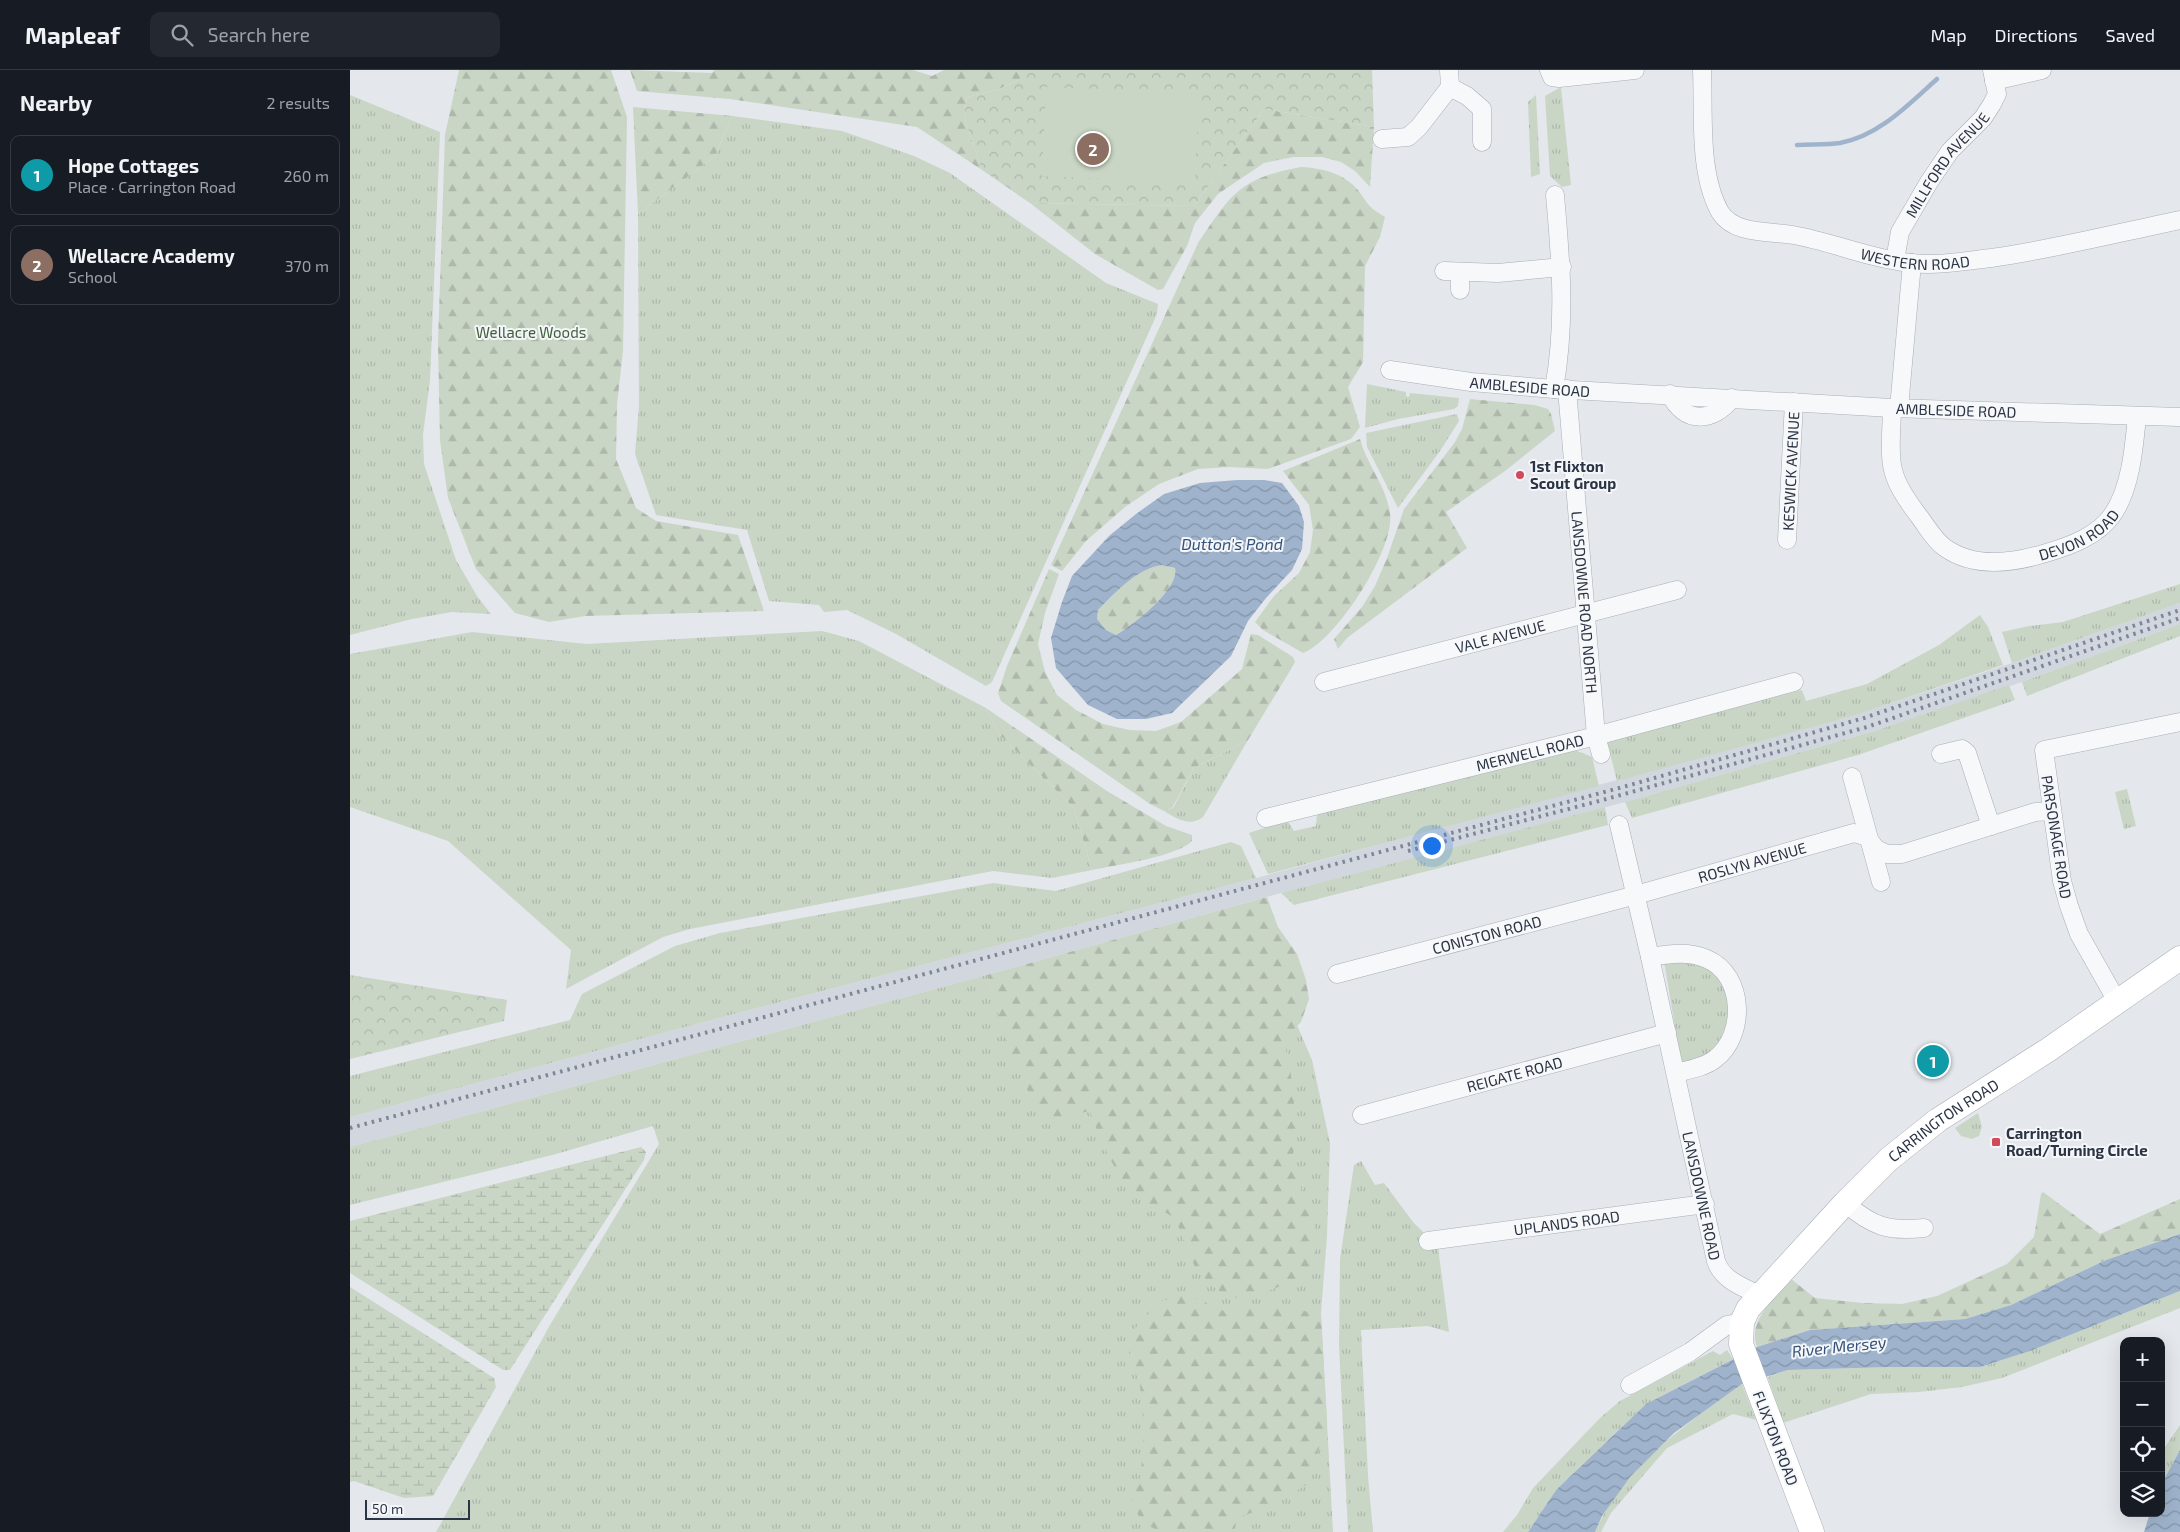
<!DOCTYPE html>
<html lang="en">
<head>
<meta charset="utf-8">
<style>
  :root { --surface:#171b24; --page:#242831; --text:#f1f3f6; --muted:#9ea1a6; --line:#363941; --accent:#d1495b }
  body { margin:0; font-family:"Exo 2",sans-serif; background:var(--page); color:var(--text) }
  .controls { position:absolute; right:15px; bottom:15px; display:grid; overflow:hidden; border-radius:10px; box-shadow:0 5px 20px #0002 }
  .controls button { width:45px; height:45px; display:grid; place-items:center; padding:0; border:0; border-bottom:1px solid var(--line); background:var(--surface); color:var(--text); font:25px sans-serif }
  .scale { position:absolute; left:15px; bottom:12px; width:105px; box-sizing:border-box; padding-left:5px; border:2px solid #2b3445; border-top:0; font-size:14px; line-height:18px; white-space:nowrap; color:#2b3445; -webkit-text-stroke:4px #f4f6f9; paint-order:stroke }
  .you { position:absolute; left:1081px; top:775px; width:18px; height:18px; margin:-12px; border:4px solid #fff; border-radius:50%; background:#1a73e8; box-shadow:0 0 0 8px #1a73e833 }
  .badge { display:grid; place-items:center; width:32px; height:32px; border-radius:50%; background:var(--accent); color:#fff; font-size:16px; font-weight:700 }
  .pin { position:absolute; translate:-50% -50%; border:2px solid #fff; box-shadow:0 1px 5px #0006 }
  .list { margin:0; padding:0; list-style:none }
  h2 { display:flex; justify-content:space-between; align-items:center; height:65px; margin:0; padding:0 20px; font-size:21px }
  h2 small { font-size:16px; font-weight:400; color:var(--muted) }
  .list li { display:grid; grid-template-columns:32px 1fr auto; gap:15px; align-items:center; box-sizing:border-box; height:80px; margin:0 10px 10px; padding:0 10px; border:1px solid var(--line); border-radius:10px }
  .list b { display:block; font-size:19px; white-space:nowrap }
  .list p { margin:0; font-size:16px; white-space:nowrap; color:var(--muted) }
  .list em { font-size:16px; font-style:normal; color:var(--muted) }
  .icon { flex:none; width:28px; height:28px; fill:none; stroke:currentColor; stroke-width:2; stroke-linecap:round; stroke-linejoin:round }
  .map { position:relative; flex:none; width:1830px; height:1462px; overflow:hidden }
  header { display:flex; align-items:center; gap:30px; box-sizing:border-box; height:70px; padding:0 25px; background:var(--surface); border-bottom:1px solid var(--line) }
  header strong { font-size:24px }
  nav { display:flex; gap:28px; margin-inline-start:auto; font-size:18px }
  .search { width:350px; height:45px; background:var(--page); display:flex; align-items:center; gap:12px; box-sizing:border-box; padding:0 18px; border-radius:10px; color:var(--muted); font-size:19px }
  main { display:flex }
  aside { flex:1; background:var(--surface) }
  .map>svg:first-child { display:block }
</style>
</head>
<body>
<header>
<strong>Mapleaf</strong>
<div class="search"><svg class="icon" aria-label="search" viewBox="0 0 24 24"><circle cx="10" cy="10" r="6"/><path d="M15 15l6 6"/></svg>Search here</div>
<nav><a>Map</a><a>Directions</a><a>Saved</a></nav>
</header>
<main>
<aside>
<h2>Nearby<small>2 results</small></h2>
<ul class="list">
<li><span class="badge" style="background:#0f9aa8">1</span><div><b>Hope Cottages</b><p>Place · Carrington Road</p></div><em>260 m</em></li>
<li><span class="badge" style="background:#8d6e63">2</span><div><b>Wellacre Academy</b><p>School</p></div><em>370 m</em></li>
</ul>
</aside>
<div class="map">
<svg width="1830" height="1462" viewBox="0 0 1830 1462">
  <defs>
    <pattern id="grass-tufts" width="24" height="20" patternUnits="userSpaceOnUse" patternTransform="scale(1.25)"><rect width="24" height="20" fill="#c9d6c5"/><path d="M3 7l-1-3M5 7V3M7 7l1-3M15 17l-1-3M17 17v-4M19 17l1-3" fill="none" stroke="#adb8ab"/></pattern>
    <pattern id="forest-firs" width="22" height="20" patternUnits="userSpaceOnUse" patternTransform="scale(1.25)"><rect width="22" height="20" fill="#c9d6c5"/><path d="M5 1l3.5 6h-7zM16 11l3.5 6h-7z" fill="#adb8ab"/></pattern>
    <pattern id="wetland-marsh" width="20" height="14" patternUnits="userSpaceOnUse" patternTransform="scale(1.25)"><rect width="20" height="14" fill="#c9d6c5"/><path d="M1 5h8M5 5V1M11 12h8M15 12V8" fill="none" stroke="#adb8ab"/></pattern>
    <pattern id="park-crowns" width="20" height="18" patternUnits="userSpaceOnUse" patternTransform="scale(1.25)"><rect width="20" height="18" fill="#c9d6c5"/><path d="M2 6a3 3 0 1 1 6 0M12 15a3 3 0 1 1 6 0" fill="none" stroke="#adb8ab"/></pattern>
    <pattern id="water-waves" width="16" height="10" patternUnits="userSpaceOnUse" patternTransform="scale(1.25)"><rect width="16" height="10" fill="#9fb4cc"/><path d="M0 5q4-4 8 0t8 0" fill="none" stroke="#8293a7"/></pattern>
  </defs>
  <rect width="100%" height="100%" fill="#e4e7ec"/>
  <path fill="#d2d6de" d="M 1830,533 L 1830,554 L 1672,612 L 1525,661 L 1275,732 L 931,823 L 637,905 L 0,1077 L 0,1047 L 380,945 L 906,808 L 1506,645 L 1662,593 Z"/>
  <g fill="url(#grass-tufts)">
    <path d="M 1211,17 L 1221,115 L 1212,117 L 1200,106 L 1195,26 Z"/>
    <path d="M 0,25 L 90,62 L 80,310 L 73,365 L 74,394 L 106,490 L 127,526 L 141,544 L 102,542 L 62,549 L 0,565 Z"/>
    <path d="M 1186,25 L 1190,104 L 1181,107 L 1178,32 Z"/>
    <path d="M 382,46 L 492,61 L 564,86 L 600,103 L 756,213 L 808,234 L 807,244 L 642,612 L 636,616 L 546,564 L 497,540 L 474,542 L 469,535 L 419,531 L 397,460 L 306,445 L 285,384 L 289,336 L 288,144 L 365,86 Z"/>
    <path d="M 1017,314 L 1056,322 L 1056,326 L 1059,327 L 1060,323 L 1109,328 L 1108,336 L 1104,339 L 1048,349 L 1015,358 Z"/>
    <path d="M 1107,344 L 1109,351 L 1090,381 L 1048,438 L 1017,377 L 1016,363 Z"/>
    <path d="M 1830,514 L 1830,533 L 1662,593 L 1652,562 L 1679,556 L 1713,552 Z"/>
    <path d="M 1630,545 L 1638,557 L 1653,595 L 1506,645 L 1267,711 L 1260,683 L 1257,684 L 1256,673 L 1260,668 L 1452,620 L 1456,631 L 1517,614 L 1589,575 Z"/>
    <path d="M 1830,554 L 1830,566 L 1677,626 L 1672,612 Z"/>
    <path d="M 472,561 L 509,571 L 636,638 L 649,664 L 724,738 L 742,800 L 702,808 L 643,801 L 340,859 L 313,867 L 216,919 L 221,880 L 98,771 L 0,737 L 0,584 L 122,562 L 237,574 Z"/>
    <path d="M 1659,615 L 1665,630 L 1508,685 L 1282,748 L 1275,732 L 1525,661 Z"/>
    <path d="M 898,670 L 853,747 C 840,757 827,749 814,741 L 823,738 L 844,698 Z"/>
    <path d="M 1225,680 L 1242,687 L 1249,716 L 918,804 L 899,763 L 937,750 L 944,761 L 966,756 L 967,745 L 972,742 Z"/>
    <path d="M 1777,719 L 1786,756 L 1774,759 L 1765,722 Z"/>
    <path d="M 1255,737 L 1258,755 L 944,835 L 931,823 Z"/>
    <path d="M 881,772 L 891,776 L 906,808 L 380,945 L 0,1047 L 0,1006 L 220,950 L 232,924 L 325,876 L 370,863 L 643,813 L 706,821 Z"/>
    <path d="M 1314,891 C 1323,891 1336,889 1345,892 C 1375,900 1390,947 1371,971 C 1361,984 1346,989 1331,993 Z"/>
    <path d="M 637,905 L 642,922 L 941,941 L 962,990 L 980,1073 L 977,1166 L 971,1243 L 983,1462 L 86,1462 L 200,1255 L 309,1074 L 303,1056 L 206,1084 L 0,1135 L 0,1077 Z"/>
    <path d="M 1628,1043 L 1632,1057 L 1629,1066 L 1622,1069 L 1611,1066 L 1605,1058 Z"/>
    <path d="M 1011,1091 L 1025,1115 L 1034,1113 L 1063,1152 L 1088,1177 L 1099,1262 L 1078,1256 L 1011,1260 L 1018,1406 L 1023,1462 L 998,1462 L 989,1275 L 990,1189 L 1004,1095 Z"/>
    <path d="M 1830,1221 L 1830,1238 L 1652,1308 L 1612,1317 L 1569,1322 L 1521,1324 L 1433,1353 L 1418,1308 L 1420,1306 L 1438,1300 L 1541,1297 L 1630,1297 L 1680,1281 Z"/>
    <path d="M 1377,1280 L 1383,1289 L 1296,1334 L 1206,1420 L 1178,1462 L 1153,1462 L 1167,1445 L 1183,1418 L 1250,1348 L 1270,1331 L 1363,1281 L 1370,1285 Z"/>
    <path d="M 1392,1314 L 1406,1350 L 1383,1344 L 1317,1378 L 1261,1443 L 1251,1462 L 1245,1462 C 1274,1396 1335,1355 1392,1314 Z"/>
    <path d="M 1830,1355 L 1830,1380 L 1811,1415 L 1811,1383 Z"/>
  </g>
  <g fill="url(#forest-firs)">
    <path d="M 109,0 L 261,0 L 277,47 L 273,281 L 267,334 L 266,389 L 286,438 L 306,451 L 388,465 L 414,541 L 235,546 L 199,552 L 165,543 L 126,499 L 98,428 L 90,370 L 88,273 L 95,65 Z"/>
    <path d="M 280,0 L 362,3 L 365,0 L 563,0 L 582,6 L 594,0 L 666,0 L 672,8 L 647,20 L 617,27 L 614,47 L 632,100 L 567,57 L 380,29 L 287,21 Z"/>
    <path d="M 283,37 L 382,46 L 365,86 L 288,144 Z"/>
    <path d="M 914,39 L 1024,57 L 1020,117 L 1005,101 L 991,92 L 972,87 L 943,87 L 914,93 L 868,124 L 845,153 L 837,176 L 813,219 L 808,220 L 745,184 L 680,133 L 844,136 Z"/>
    <path d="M 951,97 C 971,98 994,103 1008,120 C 1019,135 1017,136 1035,147 L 1030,167 L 1015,196 L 1013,292 L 998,317 L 1010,357 L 1001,369 L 918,399 L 879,397 L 848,399 L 809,414 L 775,437 L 736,471 L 712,501 L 701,495 L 848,173 C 881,124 890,108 951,97 Z"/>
    <path d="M 1120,329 L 1184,335 L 1198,339 L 1201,344 L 1205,361 L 1155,401 L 1096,442 L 1117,478 L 997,568 L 988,579 L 984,569 L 1012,537 L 1025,516 L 1037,488 L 1054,439 L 1105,372 L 1112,359 Z"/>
    <path d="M 1010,369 C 1017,395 1037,417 1040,444 C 1045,479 986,571 953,583 L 913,560 L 905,552 L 924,526 L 949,503 L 960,482 L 963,460 L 959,435 L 933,401 Z"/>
    <path d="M 813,495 L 825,498 C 829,520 783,555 766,565 L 756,560 L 747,549 L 748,540 C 766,522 787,498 813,495 Z"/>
    <path d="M 699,499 L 709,504 L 695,543 L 688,574 L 695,602 L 707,625 L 726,640 L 753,654 L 779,660 L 806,661 L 831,652 L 892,599 L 901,564 L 908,565 L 943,587 L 945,592 L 941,599 L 898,670 L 844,698 L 822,738 L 814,741 L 800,734 L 651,631 L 648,623 L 657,596 Z"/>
    <path d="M 636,638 L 757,721 L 816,756 L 842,765 L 842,771 C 826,787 766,795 742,800 L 724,738 L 649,664 Z"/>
    <path d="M 917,827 L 928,857 L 947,884 L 956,910 L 959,929 L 951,952 L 934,969 L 941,1005 L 947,1062 L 942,1090 L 966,1163 L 967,1200 L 914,1223 L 879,1229 L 847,1202 L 825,1148 L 777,1121 L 750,1069 L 740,1041 L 703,1049 L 685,1037 L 655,969 L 637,905 Z"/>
    <path d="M 1693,1122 L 1750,1164 L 1830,1129 L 1830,1164 L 1756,1190 L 1661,1235 L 1615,1249 L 1460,1260 L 1407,1277 C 1397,1251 1425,1228 1441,1209 L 1465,1228 L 1512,1233 L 1552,1234 L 1587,1226 L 1657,1194 L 1684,1167 L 1691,1124 Z"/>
    <path d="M 832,1226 L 854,1231 L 865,1240 L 881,1241 L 916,1236 L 944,1237 L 971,1247 L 977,1351 L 959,1413 C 935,1428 913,1440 886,1448 L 885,1462 L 810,1462 L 791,1451 L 782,1432 L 791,1404 L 794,1360 L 790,1315 L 779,1285 L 779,1265 L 811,1231 Z"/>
  </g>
  <g fill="url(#wetland-marsh)">
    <path d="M 291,1077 L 296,1082 L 294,1090 L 160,1300 L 153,1300 L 0,1203 L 0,1151 Z"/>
    <path d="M 0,1217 L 144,1308 L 146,1317 L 83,1426 L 54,1428 L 4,1411 L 0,1412 Z"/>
  </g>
  <g fill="url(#park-crowns)">
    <path d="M 666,0 L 1022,0 L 1024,57 L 914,39 L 844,136 L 680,133 L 632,100 L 614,47 L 617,27 L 647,20 L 672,8 Z"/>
    <path d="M 0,905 L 157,930 L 154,951 L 0,989 Z"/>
  </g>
  <path fill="#c9d6c5" d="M 696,17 L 849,23 L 845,113 L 692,106 Z"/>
  <g fill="url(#water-waves)" fill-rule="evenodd">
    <path d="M 887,410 L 914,410 L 932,413 L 949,436 L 954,452 L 952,479 L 942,500 L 916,528 L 898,551 L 881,586 L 822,643 L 796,649 L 767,649 L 738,635 L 706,598 L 701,568 L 712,532 L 722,506 L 759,466 L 786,444 L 814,424 L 850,413 ZM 813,495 L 825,498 C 830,519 783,555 766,565 L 756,560 L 747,549 L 748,540 C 766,522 787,498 813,495 Z"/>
    <path d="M 1830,1164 L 1830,1221 L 1680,1281 L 1630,1297 L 1541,1297 L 1438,1300 L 1392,1314 L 1324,1363 L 1280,1407 L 1252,1446 L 1245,1462 L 1178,1462 L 1206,1420 L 1296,1334 L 1407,1277 L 1460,1260 L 1615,1249 L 1661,1235 L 1756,1190 Z"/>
    <path d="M 1830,1380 L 1830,1462 L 1794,1462 L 1800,1443 L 1811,1443 L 1811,1415 Z"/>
  </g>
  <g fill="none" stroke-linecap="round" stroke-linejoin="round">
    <path stroke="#9fb4cc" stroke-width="4.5" d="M 1447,75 C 1461,74 1476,75 1490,73 C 1529,66 1559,34 1587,9"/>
    <defs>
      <g id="minor">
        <path d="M 1199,0 L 1202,7 L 1209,8 L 1285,0"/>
        <path id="s1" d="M 1352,0 C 1354,43 1348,103 1370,142 C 1384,165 1420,161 1443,165 C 1483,172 1521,189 1561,193 C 1588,196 1615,191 1641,188 C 1705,179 1767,163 1830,150"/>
        <path d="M 1644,11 L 1692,0"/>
        <path d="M 1100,17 L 1117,26 L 1132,39 L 1132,72"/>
        <path d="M 1032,69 L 1058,67 L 1069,57 L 1100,17 L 1099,0"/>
        <path id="s2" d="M 1545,190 L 1550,162 L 1579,112 L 1600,81 L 1633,48 L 1642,34 L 1647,24 L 1642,0"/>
        <path d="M 1094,201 L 1148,203 L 1212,197"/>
        <path d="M 1110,220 L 1110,202"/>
        <path id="s3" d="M 1040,300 L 1121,312 L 1204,319 L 1542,338 L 1830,347"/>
        <path d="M 1204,319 C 1216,252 1211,192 1205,125"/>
        <path id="s4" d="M 1217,319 L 1246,666 L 1251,684"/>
        <path d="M 1320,324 C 1334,354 1363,353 1382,328"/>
        <path id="s5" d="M 1542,338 C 1542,356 1539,377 1542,395 C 1545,414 1557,430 1568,445 C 1576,455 1584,470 1594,477 C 1624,499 1663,493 1696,483 C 1720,476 1748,466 1763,444 C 1781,417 1784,377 1787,346"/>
        <path d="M 1549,338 L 1562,193"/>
        <path id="s6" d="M 1437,470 L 1444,332"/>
        <path id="s7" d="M 974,612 L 1327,520"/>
        <path d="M 1591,684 L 1612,679 L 1617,683 L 1641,756"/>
        <path d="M 1502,707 L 1531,812"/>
        <path id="s8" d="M 916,748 L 1246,666 L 1444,612"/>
        <path id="s9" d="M 1269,755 L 1300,887 L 1366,1191 C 1372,1210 1393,1217 1409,1225"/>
        <path d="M 1300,887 C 1320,884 1338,881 1357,889 C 1395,905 1396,966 1365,989 C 1355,997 1338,1000 1326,1003"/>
        <path id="s10" d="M 987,904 L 1286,825 L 1504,763 L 1517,767 L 1526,779 L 1537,784 L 1552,784 L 1685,742 L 1702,741"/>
        <path d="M 1768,933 L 1729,864 L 1719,836 L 1712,811 L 1694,680 L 1830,652"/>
        <path id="s11" d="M 1012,1045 L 1317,963"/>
        <path d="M 1495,1133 C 1522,1156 1538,1162 1574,1158"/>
        <path id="s12" d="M 1078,1171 L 1355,1134"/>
        <path d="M 1280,1315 L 1340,1282 L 1377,1255 L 1392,1252"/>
      </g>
      <g id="secondary">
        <path id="s13" d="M 1462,1462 L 1391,1274 L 1392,1252 L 1398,1239 L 1495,1133 L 1539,1089 L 1588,1050 L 1698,980 L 1830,888"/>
      </g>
    </defs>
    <use href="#minor" stroke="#a9aeb7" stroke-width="19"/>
    <use href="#secondary" stroke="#a9aeb7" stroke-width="25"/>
    <use href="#minor" stroke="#f7f8fa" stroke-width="18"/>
    <use href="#secondary" stroke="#fff" stroke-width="24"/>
    <g stroke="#7d8696" stroke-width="4" stroke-dasharray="2.5 5" stroke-linecap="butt">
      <path d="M 1058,781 L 1249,731 L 1517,657 L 1830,548"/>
      <path d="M 0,1058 L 1273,717 L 1514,648 L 1830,540"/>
    </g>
  </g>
  <g fill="#d1495b" stroke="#f4f6f9" stroke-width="2">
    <circle cx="1170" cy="405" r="5"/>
    <rect x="1641" y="1067" width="10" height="10" rx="2.5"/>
  </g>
  <g text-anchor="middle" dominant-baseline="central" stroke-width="4" stroke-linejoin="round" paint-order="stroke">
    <g font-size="15" fill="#2b3445" stroke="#f4f6f9">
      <text stroke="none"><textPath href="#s2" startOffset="111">MILLFORD AVENUE</textPath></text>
      <text stroke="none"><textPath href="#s1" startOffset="349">WESTERN ROAD</textPath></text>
      <text stroke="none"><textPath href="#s3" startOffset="141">AMBLESIDE ROAD</textPath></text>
      <text stroke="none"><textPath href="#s3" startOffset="568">AMBLESIDE ROAD</textPath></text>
      <text stroke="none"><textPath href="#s6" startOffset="69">KESWICK AVENUE</textPath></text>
      <text stroke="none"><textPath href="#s5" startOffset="299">DEVON ROAD</textPath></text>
      <text stroke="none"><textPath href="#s4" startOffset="214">LANSDOWNE ROAD NORTH</textPath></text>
      <text stroke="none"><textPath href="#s7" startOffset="182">VALE AVENUE</textPath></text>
      <text stroke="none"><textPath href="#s8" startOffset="272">MERWELL ROAD</textPath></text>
      <text transform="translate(1707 767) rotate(81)">PARSONAGE ROAD</text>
      <text stroke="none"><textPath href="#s10" startOffset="430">ROSLYN AVENUE</textPath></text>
      <text stroke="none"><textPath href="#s10" startOffset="155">CONISTON ROAD</textPath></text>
      <text stroke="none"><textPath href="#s11" startOffset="158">REIGATE ROAD</textPath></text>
      <text stroke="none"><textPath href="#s13" startOffset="510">CARRINGTON ROAD</textPath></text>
      <text stroke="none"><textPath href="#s9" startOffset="380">LANSDOWNE ROAD</textPath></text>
      <text stroke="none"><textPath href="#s12" startOffset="140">UPLANDS ROAD</textPath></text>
      <text transform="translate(1426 1368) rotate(69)">FLIXTON ROAD</text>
    </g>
    <g font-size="15" fill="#3f6138" stroke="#f4f6f9">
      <text x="181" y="262">Wellacre Woods</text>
    </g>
    <g font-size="15" font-weight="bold" fill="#2b3445" stroke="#f4f6f9" text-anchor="start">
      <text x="1180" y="396">1st Flixton<tspan x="1180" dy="17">Scout Group</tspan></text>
      <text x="1656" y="1063">Carrington<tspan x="1656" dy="17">Road/Turning Circle</tspan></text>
    </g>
    <g font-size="16" font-style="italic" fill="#34527a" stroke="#f4f6f9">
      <text x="882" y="473">Dutton's Pond</text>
      <text transform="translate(1489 1276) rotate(-6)">River Mersey</text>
    </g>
  </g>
</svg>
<div class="controls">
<button>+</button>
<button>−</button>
<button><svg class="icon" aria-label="locate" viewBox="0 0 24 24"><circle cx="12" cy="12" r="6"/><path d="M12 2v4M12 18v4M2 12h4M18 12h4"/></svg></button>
<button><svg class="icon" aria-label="layers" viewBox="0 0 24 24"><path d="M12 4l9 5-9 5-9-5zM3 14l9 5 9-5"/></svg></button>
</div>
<div class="scale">50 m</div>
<div class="you"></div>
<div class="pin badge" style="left:1583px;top:991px;background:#0f9aa8">1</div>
<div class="pin badge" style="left:743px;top:79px;background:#8d6e63">2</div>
</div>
</main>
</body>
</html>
